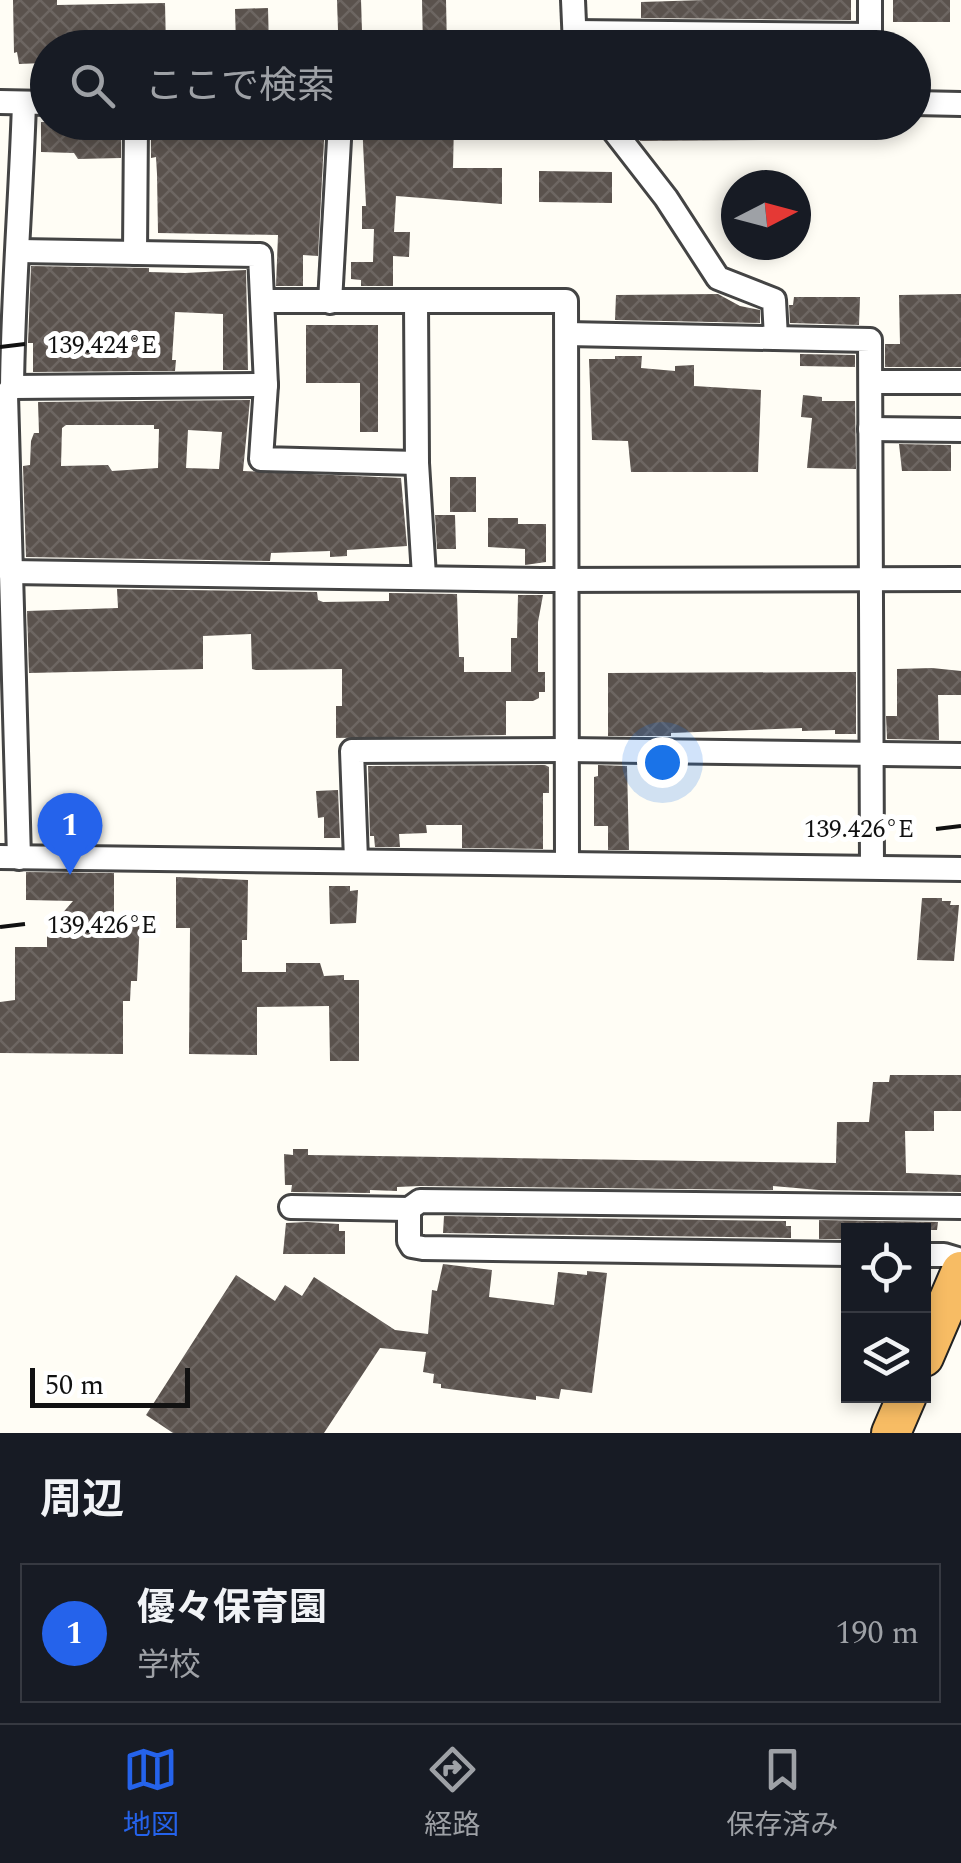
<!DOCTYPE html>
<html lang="ja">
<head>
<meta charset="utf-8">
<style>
  :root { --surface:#171b24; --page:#20242c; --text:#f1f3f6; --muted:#9ea1a6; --line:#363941; --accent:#2563eb }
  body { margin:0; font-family:Spectral,"Noto Sans JP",serif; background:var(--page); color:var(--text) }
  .controls { position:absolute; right:30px; bottom:30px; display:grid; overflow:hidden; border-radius:0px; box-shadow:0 5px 15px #0003 }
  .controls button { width:90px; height:90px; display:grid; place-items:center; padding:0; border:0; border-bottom:2px solid var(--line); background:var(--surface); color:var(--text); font:50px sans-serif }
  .compass { position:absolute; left:721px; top:170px; width:90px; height:90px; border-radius:50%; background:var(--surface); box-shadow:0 5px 15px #0003; rotate:84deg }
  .scale { position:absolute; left:30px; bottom:25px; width:160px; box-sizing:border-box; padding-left:10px; border:5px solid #111; border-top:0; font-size:28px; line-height:35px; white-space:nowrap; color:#111; -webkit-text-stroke:8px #fff; paint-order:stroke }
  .you { position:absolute; left:662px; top:762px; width:35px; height:35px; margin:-25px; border:8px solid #fff; border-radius:50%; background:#1a73e8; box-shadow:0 0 0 15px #1a73e833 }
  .badge { display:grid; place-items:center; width:65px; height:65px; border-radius:50%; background:var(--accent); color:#fff; font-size:32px; font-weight:700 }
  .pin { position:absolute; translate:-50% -82px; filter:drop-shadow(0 2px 5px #0008) }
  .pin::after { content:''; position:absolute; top:52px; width:35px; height:30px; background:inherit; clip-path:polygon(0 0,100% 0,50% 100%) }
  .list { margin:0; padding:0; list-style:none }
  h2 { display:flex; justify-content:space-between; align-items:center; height:130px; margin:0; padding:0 40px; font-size:42px }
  h2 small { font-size:32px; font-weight:400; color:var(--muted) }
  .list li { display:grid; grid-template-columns:65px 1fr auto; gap:30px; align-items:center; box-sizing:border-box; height:140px; margin:0 20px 20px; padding:0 20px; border:2px solid var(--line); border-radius:0px }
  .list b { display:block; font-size:38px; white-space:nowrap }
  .list p { margin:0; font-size:32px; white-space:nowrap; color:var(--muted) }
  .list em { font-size:32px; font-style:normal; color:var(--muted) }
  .icon { flex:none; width:55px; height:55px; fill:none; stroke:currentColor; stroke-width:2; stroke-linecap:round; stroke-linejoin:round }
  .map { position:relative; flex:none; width:961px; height:1433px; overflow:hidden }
  .search { position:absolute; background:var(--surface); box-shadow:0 5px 15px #0003; left:30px; right:30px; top:30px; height:110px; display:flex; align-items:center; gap:25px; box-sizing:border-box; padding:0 35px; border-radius:55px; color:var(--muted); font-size:38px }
  .sheet { height:290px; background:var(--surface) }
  nav { display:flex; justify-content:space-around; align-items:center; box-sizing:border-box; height:140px; border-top:2px solid var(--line); background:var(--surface); font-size:28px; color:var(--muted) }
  nav a { display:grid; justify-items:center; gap:5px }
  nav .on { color:var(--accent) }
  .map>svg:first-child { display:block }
</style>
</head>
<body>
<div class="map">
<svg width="961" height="1433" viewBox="0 0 961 1433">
  <defs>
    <pattern id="building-cross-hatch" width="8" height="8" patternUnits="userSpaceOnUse" patternTransform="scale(2.5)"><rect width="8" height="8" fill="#5a524d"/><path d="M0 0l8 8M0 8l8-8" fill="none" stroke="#6d6662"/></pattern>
  </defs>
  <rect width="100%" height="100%" fill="#fffdf5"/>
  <g fill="url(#building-cross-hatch)" fill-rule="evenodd">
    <path d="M 13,0 L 57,0 L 57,5 L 165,3 L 166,48 L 48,48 L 48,60 L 43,63 L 19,64 L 17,52 L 14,53 Z"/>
    <path d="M 337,0 L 361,0 L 362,31 L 338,30 Z"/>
    <path d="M 422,0 L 446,0 L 447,48 L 423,48 Z"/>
    <path d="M 705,0 L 851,0 L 851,20 L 641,18 L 641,2 Z"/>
    <rect x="893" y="0" width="57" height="22"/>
    <path d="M 268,8 L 269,48 L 244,48 L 244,44 L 236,44 L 235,9 Z"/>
    <path d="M 41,122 L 121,122 L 121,158 L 78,159 L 74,153 L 41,152 Z"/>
    <path d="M 151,122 L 176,122 L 181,135 L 209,135 L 208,140 L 245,140 L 245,122 L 325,122 L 318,256 L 303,255 L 303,286 L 276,286 L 278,235 L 158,233 L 157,174 L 156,157 L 151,158 Z"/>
    <path d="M 362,122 L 454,122 L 453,168 L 502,168 L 502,204 L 396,196 L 394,232 L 410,232 L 409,257 L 393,256 L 393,286 L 361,286 L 361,280 L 351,279 L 351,262 L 373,262 L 374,229 L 362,229 L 362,206 L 366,206 Z"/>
    <path d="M 633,122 L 764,122 L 764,140 L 640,141 L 633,131 Z"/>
    <path d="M 539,171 L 612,172 L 612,203 L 539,202 Z"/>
    <path d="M 31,266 L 149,268 L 149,272 L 185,273 L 246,270 L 248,370 L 223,370 L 223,314 L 175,312 L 172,360 L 176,360 L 175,371 L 33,372 L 33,343 L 28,343 Z"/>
    <path d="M 718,294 L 740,306 L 760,310 L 760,323 L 615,320 L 616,295 Z"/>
    <path d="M 961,294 L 961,367 L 885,367 L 885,344 L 900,344 L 899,295 Z"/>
    <path d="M 794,297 L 860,297 L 859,325 L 790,323 L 789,305 L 793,305 Z"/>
    <path d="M 306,325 L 378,325 L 378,432 L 360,432 L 360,383 L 306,383 Z"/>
    <path d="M 800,354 L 855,355 L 855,367 L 800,366 Z"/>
    <path d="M 615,356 L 642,356 L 641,368 L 675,371 L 675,366 L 694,365 L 694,386 L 761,390 L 758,472 L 631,472 L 628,441 L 592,440 L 589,359 L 615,359 Z"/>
    <path d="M 803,395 L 822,397 L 822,401 L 855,401 L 856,469 L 807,468 L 812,418 L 801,417 Z"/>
    <path d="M 250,400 L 243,471 L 401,478 L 407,546 L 347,550 L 347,556 L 330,557 L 330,551 L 271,553 L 270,561 L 26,557 L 23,466 L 30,465 L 31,441 L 34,433 L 39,433 L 38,402 ZM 66,425 L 154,425 L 154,429 L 159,429 L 158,468 L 112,471 L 108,465 L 61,466 L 62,428 ZM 188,430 L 222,432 L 219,469 L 186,468 Z"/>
    <path d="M 899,444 L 951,445 L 951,471 L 902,471 Z"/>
    <rect x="450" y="477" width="26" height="35"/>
    <path d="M 435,515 L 455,515 L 456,549 L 437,549 Z"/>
    <path d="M 488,518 L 518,518 L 518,524 L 546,524 L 546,562 L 525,565 L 525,549 L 488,547 Z"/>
    <path d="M 117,589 L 317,592 L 318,600 L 323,602 L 389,601 L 389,593 L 457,594 L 459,657 L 464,657 L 464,672 L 511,672 L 511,638 L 517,638 L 518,595 L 543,595 L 538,622 L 538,672 L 545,672 L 545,692 L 539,692 L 539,698 L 533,701 L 506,701 L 506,735 L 336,738 L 336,706 L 342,706 L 342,669 L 256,670 L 252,669 L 251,634 L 203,636 L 203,669 L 29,673 L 27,611 L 118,608 Z"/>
    <path d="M 932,668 L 961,671 L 961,695 L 938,695 L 939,740 L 887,739 L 886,716 L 897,716 L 897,669 Z"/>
    <path d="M 856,672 L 856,734 L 835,734 L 835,730 L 802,731 L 802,728 L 671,733 L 671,736 L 608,736 L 608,673 Z"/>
    <path d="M 545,765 L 549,767 L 549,793 L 543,793 L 543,849 L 462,848 L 462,825 L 426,825 L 427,833 L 399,834 L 400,847 L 375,847 L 374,836 L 370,836 L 368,766 Z"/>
    <path d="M 598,765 L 627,766 L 629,850 L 608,850 L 608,826 L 594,826 L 594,777 L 598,776 Z"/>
    <path d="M 338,790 L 340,838 L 324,838 L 324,817 L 318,818 L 316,791 Z"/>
    <path d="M 26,872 L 114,873 L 114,922 L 140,922 L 137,981 L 131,981 L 130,1001 L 123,1001 L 123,1054 L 0,1053 L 0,1002 L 15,1000 L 15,947 L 47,947 L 47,931 L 73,901 L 26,900 Z"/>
    <path d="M 176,877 L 248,880 L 247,940 L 242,940 L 242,972 L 286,972 L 286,963 L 320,963 L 324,976 L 344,975 L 344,980 L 359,980 L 359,1061 L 330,1061 L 329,1006 L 257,1007 L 257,1055 L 189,1054 L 190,928 L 176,928 Z"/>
    <path d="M 329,886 L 350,886 L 350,891 L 358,890 L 356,923 L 330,924 Z"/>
    <path d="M 922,898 L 942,898 L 942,901 L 951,901 L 950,905 L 959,905 L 954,961 L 917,960 Z"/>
    <path d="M 890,1075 L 961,1075 L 961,1111 L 934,1111 L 934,1131 L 905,1131 L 906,1173 L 961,1175 L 961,1192 L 819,1190 L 773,1186 L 773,1190 L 420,1186 L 397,1187 L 397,1191 L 370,1190 L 370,1193 L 291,1192 L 292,1185 L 285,1185 L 284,1154 L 293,1155 L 293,1149 L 308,1149 L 308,1155 L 836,1163 L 837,1122 L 869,1122 L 873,1082 L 889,1082 Z"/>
    <path d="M 444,1216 L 786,1221 L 786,1226 L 791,1226 L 791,1238 L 443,1233 Z"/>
    <path d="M 819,1220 L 938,1222 L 937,1230 L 844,1230 L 841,1239 L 819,1239 Z"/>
    <path d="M 307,1222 L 339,1224 L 339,1231 L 345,1231 L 345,1254 L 283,1254 L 286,1223 Z"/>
    <path d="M 443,1264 L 492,1270 L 489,1297 L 554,1305 L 558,1272 L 587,1275 L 587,1271 L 607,1273 L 592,1393 L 561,1389 L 559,1399 L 536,1396 L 536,1400 L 441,1388 L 441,1384 L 433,1383 L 434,1374 L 423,1372 L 426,1352 L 380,1348 L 324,1433 L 173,1433 L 146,1415 L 236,1275 L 275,1301 L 285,1285 L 302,1296 L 314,1277 L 395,1330 L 428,1334 L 432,1290 L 437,1291 Z"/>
  </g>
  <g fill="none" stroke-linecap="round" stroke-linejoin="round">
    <defs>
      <g id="minor">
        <path d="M 573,0 L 575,46"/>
        <path d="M 575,32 L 870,35"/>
        <path d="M 870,46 L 870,0"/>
        <path d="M 0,102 L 48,103"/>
        <path d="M 914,103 L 961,104"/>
        <path d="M 607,122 L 666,198 L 718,278 L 774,300 L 776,338"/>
        <path d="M 19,251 L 260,255 L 266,385 L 261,459 L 417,463"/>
        <path d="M 135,253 L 136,122"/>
        <path d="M 263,301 L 566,301 L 567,862"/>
        <path d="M 330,302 L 340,122"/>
        <path d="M 416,303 L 417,463 L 424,576"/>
        <path d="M 567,334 L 870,340 L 872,867"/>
        <path d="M 871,382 L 961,382"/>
        <path d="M 12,387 L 266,385"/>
        <path d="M 870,429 L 961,430"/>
        <path d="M 10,572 L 541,580 L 961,579"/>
        <path d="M 0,857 L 961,869"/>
        <path d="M 19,858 L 6,395 L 12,387 C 13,292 21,198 24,103"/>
        <path d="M 356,860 L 352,751 L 567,750 L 961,755"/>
        <path d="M 291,1207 L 409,1209 L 420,1201 L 961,1207"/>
        <path d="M 409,1209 L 409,1241 L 412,1246 L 423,1248 L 848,1254"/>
        <path d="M 924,1255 L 944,1255 L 961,1260"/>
      </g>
      <g id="trunk">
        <path d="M 924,1357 L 961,1271"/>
        <path d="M 891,1433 L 907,1396"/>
      </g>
    </defs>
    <use href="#minor" stroke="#444" stroke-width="28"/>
    <use href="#trunk" stroke="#222" stroke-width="42"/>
    <use href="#minor" stroke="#fff" stroke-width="22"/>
    <use href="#trunk" stroke="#f7bc64" stroke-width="38"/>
  </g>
  <path fill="none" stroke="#111" stroke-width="4" d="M 0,347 L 25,344M 936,829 L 961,826M 0,927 L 25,924"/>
  <g font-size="25" text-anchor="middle" fill="#111" stroke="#fff" stroke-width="10" stroke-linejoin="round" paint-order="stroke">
    <text x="102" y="353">139.424°E</text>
    <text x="859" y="837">139.426°E</text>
    <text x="102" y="933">139.426°E</text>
  </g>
</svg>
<div class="controls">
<button><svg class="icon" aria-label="locate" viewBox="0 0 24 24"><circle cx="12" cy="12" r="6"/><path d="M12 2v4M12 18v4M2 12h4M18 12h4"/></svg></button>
<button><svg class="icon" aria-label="layers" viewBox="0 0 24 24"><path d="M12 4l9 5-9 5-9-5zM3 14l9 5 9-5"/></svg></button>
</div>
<svg class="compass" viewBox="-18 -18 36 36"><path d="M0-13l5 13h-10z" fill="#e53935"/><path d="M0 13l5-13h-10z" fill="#9ea1a6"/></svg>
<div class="scale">50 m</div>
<div class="you"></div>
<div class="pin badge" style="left:70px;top:875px">1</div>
<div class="search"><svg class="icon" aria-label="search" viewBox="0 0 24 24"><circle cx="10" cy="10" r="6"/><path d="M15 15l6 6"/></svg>ここで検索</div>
</div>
<section class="sheet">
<h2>周辺<small></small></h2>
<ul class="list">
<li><span class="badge">1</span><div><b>優々保育園</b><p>学校</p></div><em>190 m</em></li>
</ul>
</section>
<nav>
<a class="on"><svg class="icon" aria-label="map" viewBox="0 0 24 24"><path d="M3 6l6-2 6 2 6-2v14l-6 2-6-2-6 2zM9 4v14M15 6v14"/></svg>地図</a>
<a><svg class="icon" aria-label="directions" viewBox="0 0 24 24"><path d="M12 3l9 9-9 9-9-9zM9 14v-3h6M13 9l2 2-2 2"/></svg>経路</a>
<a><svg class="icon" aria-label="saved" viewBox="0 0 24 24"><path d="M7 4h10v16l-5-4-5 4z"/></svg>保存済み</a>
</nav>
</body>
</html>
